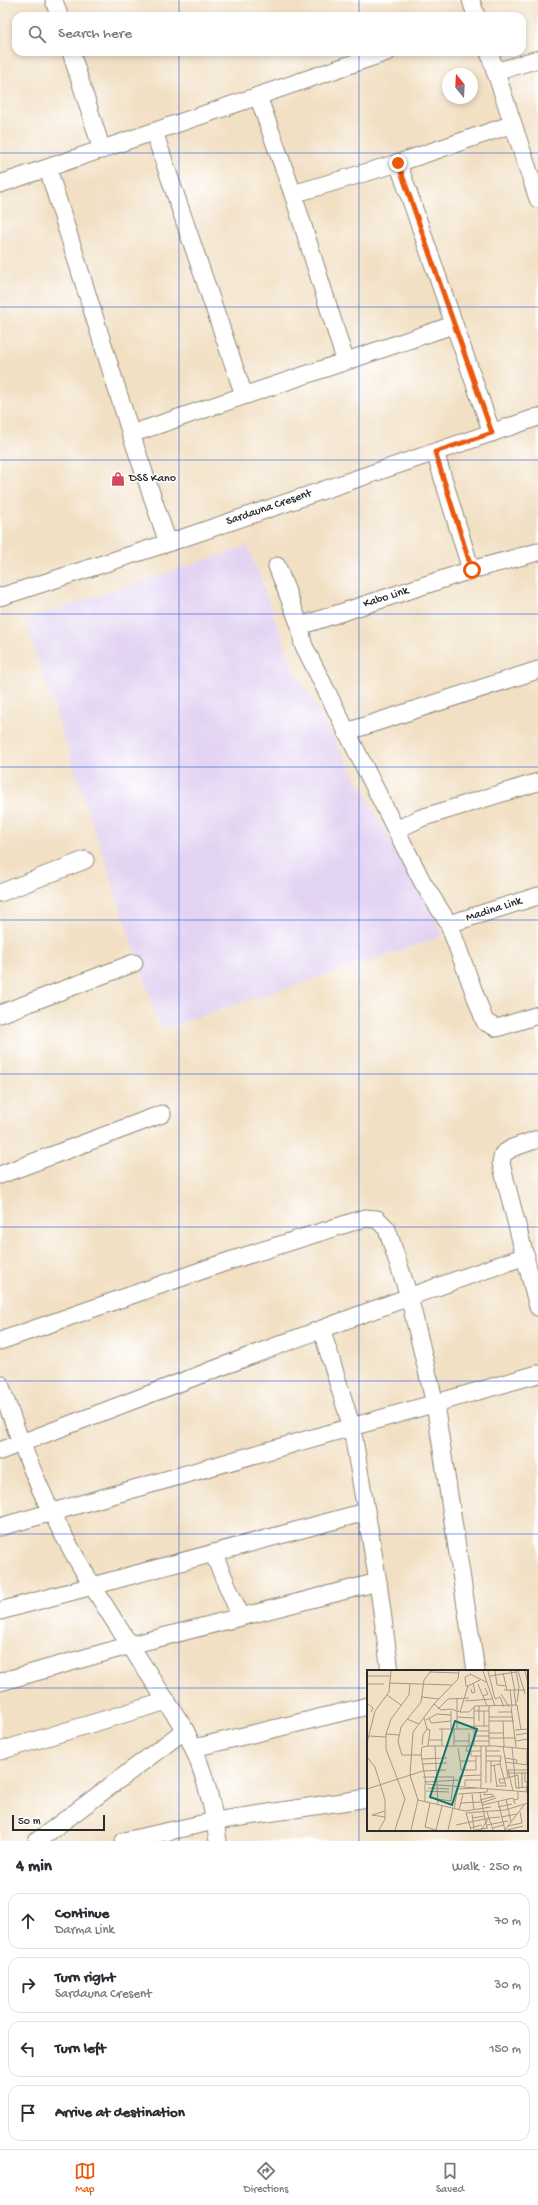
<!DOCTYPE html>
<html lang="en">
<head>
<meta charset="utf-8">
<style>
  :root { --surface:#fff; --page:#f2f2f3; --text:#2b2b33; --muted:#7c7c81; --line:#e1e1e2; --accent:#ea580c }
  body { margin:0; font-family:"Gochi Hand",sans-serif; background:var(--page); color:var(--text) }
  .compass { position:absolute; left:442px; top:68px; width:36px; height:36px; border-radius:50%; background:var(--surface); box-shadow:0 2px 6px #0003; rotate:342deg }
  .scale { position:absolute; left:12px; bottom:10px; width:93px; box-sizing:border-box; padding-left:4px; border:2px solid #2b2b2b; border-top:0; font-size:11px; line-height:14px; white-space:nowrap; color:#2b2b2b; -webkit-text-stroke:3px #fff; paint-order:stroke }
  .stop { position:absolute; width:12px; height:12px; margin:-9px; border:3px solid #ea580c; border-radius:50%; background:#fff }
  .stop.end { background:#ea580c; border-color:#fff; box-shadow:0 1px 4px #0008 }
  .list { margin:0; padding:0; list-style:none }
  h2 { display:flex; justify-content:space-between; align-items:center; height:52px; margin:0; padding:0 16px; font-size:17px }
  h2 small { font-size:13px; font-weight:400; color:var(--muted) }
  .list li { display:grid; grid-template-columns:26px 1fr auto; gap:12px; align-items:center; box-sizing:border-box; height:56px; margin:0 8px 8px; padding:0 8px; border:1px solid var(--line); border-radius:12px }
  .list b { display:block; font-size:15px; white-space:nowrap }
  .list p { margin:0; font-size:13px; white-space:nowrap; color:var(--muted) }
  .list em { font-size:13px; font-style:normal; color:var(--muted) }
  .icon { flex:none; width:22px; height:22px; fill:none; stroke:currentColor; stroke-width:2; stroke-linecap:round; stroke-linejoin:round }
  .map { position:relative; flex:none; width:538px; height:1841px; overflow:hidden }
  .search { position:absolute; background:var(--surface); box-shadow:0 2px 6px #0003; left:12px; right:12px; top:12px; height:44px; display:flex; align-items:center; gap:10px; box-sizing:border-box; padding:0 14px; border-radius:12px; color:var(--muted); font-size:15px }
  .sheet { height:308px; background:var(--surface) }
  nav { display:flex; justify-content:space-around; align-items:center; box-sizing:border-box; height:56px; border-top:1px solid var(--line); background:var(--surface); font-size:11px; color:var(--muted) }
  nav a { display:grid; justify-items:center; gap:2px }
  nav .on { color:var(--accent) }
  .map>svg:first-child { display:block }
</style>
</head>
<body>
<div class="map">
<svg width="538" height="1841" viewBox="0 0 538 1841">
  <rect width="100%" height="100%" fill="#fff"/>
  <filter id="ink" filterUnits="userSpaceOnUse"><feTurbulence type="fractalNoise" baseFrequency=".025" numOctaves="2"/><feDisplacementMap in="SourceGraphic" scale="8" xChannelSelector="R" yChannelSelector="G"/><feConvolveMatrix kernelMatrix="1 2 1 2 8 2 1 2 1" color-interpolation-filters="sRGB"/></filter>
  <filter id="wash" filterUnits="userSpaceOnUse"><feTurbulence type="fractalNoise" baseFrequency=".012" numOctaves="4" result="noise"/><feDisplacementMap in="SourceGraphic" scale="16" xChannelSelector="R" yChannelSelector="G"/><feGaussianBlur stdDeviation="0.9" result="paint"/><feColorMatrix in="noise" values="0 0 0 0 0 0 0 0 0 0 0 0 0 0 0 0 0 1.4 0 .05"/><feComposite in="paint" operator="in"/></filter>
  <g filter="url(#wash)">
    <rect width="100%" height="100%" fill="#f2e0c4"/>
    <path fill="#e3d3f2" d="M 248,546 L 291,662 L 444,936 L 161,1029 L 25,620 Z"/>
  </g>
  <g filter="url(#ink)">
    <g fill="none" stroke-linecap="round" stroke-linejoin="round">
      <defs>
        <g id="minor">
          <path d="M 54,0 L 59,16"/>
          <path d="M 471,0 L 476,16"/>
          <path d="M 71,52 L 102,150"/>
          <path d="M 489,52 L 538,199"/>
          <path d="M 495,72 L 538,59"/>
          <path d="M 258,96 L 293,194 L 345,360"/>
          <path d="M 154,132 L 244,395"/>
          <path d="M 398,163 L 492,433"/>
          <path d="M 48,169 L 131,434 L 168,543"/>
          <path d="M 0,184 L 387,52"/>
          <path d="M 293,194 L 398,163 L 513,124"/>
          <path d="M 131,434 L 453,325"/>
          <path d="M 435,452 L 471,570 L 538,552"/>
          <path d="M 277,566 L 300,626 L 303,644 L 396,830"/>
          <path d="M 0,597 L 168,543 L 538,417"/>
          <path d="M 300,626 L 471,570"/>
          <path d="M 346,732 L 538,670"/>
          <path d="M 538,782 L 421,818 L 396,830 L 423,883 L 449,924 L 485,1022 L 497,1028 L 538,1015"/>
          <path d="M 0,893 L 85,860"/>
          <path d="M 449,924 L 538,896"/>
          <path d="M 0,1014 L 134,963"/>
          <path d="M 538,1139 L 512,1148 L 503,1154 L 501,1163 L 538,1307"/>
          <path d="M 0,1175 L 162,1114"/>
          <path d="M 322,1331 L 352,1428 L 378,1582 L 390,1671"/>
          <path d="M 0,1341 L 226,1262 L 365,1218 L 377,1219 L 387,1229 L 409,1296 L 435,1404 L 476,1671"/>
          <path d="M 0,1384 C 15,1428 31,1472 52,1513 C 90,1589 140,1659 185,1730 C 202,1764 213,1804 218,1841"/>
          <path d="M 0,1451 C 175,1385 349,1316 526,1256"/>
          <path d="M 0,1527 L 538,1374"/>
          <path d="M 213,1553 L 241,1617"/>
          <path d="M 0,1611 L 365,1512"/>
          <path d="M 0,1682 L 131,1645 L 378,1582"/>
          <path d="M 194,1748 L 368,1706"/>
          <path d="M 0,1751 L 167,1701"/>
          <path d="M 37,1841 L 185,1730"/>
          <path d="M 124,1841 L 215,1821 L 368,1798"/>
        </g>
      </defs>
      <use href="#minor" stroke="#8e8678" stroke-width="19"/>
      <use href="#minor" stroke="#fff" stroke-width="17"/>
    </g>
  </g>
  <g fill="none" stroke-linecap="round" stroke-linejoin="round" filter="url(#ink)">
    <path stroke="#ea580c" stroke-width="5" d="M 398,163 L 492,433 L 435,452 L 472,570"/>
  </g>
  <path fill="none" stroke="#1d4ed8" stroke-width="1" stroke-opacity="0.55" d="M 179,0 L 179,16M 359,0 L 359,16M 179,52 L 179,1841M 359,52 L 359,1841M 0,153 L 538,153M 0,307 L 538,307M 0,460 L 538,460M 0,614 L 538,614M 0,767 L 538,767M 0,920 L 538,920M 0,1074 L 538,1074M 0,1227 L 538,1227M 0,1381 L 538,1381M 0,1534 L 538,1534M 0,1688 L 368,1688M 527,1688 L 538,1688"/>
  <defs>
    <symbol id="shop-bare" viewBox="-9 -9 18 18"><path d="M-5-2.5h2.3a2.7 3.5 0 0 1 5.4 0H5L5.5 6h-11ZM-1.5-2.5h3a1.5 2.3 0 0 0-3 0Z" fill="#d1495b" stroke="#fff" stroke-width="2.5" paint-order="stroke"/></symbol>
  </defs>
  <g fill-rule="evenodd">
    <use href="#shop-bare" x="108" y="469" width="20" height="20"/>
  </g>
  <g text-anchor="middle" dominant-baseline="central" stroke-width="3" stroke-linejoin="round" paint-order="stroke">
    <g font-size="12" fill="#2b2b2b" stroke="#fff" text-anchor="start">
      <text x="129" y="479">DSS Kano</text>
    </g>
    <g font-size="12" fill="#2b2b2b" stroke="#fff">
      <text transform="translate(269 508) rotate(-19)">Sardauna Cresent</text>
      <text transform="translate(386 598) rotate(-18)">Kabo Link</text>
      <text transform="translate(494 910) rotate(-18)">Madina Link</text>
    </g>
  </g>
  <g transform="translate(367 1670)">
    <rect width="161" height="161" fill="#f2e0c4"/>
    <path fill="none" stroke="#a29887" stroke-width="1" d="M 64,1 L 57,10 L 54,32 L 34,57 L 31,72 L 35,85 L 54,85 L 55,77 L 61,76 L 128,76 L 161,79M 116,1 L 128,36M 121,1 L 128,29M 128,1 L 130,15 L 139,16M 144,1 L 148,21M 149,1 L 152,17 L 150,32M 151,1 L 158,24M 158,1 L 161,13M 63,2 L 92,3M 136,3 L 140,20M 103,4 L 119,12M 0,6 L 23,6M 123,6 L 149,2M 22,13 L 85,15M 0,14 L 17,14M 111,14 L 120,36M 101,16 L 99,16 L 98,7 L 104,4M 104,19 L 105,23 L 108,22 L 106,13M 137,20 L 158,20M 143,20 L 145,37M 147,21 L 149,35M 134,24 L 142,37M 20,25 L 34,35M 116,26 L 121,24 L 118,18M 55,27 L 72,29M 128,29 L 133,27 L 137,37M 98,31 L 125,29M 0,33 L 6,38 L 4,42M 67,34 L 74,40 L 84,39 L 93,42 L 102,42 L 108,36 L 150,35 L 154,60M 122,36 L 122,76M 107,37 L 107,76M 144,37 L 149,77M 71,39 L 81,29 L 102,28M 84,41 L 84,59M 107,41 L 122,41M 117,41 L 117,56M 93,42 L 101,16 L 113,10M 131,42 L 145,42M 90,47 L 107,48M 122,47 L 146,47M 62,48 L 64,53 L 84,51M 40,49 L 52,54M 59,50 L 70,44 L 84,45M 112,51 L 112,36M 122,51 L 147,51M 136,51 L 137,76M 107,56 L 122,56M 60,59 L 63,60 L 61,76M 72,59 L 107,59M 75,59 L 75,76M 90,59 L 90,28M 148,60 L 161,59M 107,61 L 122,61M 102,63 L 102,76M 122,63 L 136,63M 19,64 L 32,65M 149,65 L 161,63M 2,66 L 19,67M 107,66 L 122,66M 122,68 L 149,68M 62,70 L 75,70M 87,71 L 102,71M 107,71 L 122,71M 149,71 L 161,69M 0,73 L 8,41 L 22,22 L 24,1M 55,75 L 56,65 L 60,59 L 57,48M 68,76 L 71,135M 87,76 L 87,59M 100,76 L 99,81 L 114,81M 114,76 L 114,118M 136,76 L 141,107M 145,77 L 149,118 L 160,117M 91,78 L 93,91M 160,79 L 160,95M 104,81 L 104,86 L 114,86M 119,81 L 133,81M 54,84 L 59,114 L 161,122M 109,86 L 109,100 L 94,100 L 93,91 L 109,91M 119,86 L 134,86 L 133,94 L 124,96M 0,87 L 8,97 L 18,130 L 18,149 L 12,160M 138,88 L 150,90 L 149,94M 55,89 L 80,88M 119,91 L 133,91M 124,91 L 124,113M 138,92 L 161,95M 55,94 L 80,93M 127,95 L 130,117M 155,102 L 155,118M 158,102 L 158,112 L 161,112M 142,103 L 161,103M 56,107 L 87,107 L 84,131 L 63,128M 136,109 L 151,105 L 152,119M 136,109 L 132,109 L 133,113 L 138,113M 57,112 L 93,110M 119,113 L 119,76M 98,116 L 98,110 L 114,110M 130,116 L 139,116 L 133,94M 61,118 L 82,119M 0,119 L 56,101 L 79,100M 91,119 L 109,118M 59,121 L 82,122M 146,121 L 141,100 L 161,100M 159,122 L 161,108M 113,123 L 118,149 L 122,148M 117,123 L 117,125 L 125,124 L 126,127M 91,124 L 120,122 L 121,118M 105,124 L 107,140M 139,129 L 144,152M 51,130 L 98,141 L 124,137M 113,130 L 128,126M 147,130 L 151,129 L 151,121M 131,131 L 138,160M 58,132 L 58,114M 63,133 L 58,157 L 69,160M 94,133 L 114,132M 114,133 L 129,128M 115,135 L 146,128 L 148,134M 131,137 L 145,134M 87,139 L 93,106 L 114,105M 92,140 L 96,124M 120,142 L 126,160M 99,143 L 138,140 L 161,133M 99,143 L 104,160M 105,144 L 107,160M 18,147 L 5,145 L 18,141M 134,147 L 150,144M 105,148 L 117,146M 89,155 L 118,149 L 120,158M 120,155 L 141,151M 141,156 L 155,153 L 153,142M 103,158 L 115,155M 125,158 L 137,155M 28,160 L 38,129 L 19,79 L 19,64 L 24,49 L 42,25 L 43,14M 44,160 L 51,130 L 43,105 L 46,62 L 67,34 L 91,9 L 92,1M 69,160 L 75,136M 81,160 L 86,138M 108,160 L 121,158M 114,160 L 122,148 L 133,147M 138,160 L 157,135M 140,160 L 156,156"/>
    <path fill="#0f766e" fill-opacity="0.15" stroke="#0f766e" stroke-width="2" d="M 88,51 L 110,59 L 85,135 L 63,127 Z"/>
    <rect width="161" height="161" fill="none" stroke="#2b2b2b" stroke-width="2"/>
  </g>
</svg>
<svg class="compass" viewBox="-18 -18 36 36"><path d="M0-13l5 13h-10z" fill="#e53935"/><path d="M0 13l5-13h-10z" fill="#7c7c81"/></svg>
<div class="scale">50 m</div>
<div class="stop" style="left:472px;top:570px"></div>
<div class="stop end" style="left:398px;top:163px"></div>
<div class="search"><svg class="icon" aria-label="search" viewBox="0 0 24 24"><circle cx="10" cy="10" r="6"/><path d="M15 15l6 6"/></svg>Search here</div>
</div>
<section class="sheet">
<h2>4 min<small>Walk · 250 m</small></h2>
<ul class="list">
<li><svg class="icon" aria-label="ahead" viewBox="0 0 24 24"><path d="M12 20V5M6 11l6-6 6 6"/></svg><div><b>Continue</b><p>Darma Link</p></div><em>70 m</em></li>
<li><svg class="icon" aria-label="right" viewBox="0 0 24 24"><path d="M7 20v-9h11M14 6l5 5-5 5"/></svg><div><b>Turn right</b><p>Sardauna Cresent</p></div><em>30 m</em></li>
<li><svg class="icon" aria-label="left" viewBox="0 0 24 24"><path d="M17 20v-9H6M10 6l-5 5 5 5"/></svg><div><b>Turn left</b></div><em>150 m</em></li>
<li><svg class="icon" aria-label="arrive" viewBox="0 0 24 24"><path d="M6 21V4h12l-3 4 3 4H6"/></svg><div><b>Arrive at destination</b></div></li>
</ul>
</section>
<nav>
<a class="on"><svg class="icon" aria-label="map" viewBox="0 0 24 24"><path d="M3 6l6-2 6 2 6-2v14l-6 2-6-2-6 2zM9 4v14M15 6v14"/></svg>Map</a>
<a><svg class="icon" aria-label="directions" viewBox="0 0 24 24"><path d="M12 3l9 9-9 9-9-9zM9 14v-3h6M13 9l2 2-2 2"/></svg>Directions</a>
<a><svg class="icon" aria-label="saved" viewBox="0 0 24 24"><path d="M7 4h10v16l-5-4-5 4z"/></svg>Saved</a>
</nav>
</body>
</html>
